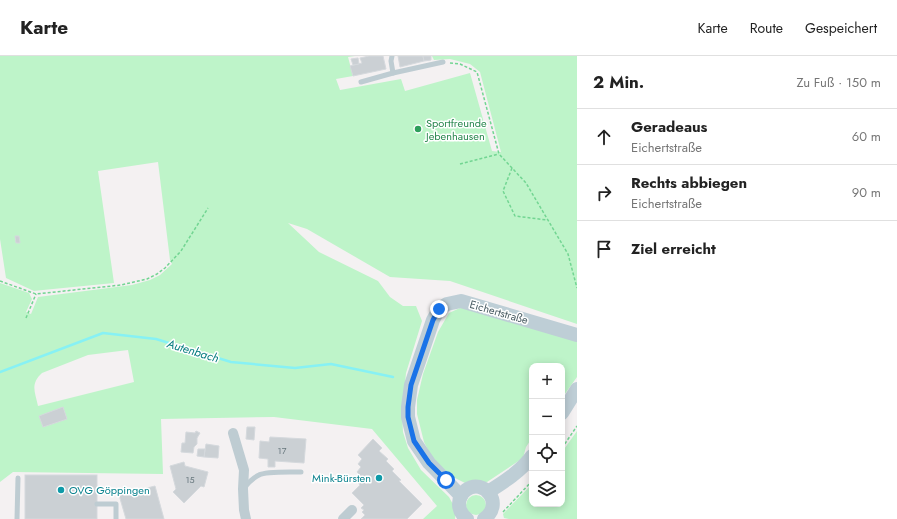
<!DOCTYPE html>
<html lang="de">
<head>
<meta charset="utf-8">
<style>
  :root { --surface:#fff; --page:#f2f2f2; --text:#222; --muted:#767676; --line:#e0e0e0 }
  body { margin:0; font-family:Jost,sans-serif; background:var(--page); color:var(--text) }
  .controls { position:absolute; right:12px; bottom:12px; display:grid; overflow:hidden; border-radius:8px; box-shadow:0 2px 10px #0003 }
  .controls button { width:36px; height:36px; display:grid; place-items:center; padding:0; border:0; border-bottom:1px solid var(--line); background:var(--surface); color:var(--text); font:20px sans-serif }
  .stop { position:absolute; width:12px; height:12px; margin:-9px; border:3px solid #1a73e8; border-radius:50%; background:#fff }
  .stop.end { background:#1a73e8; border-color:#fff; box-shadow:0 1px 4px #0008 }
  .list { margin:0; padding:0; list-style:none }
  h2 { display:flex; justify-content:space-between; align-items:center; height:52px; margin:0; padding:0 16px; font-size:17px }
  h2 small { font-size:13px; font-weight:400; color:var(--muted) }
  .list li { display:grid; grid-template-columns:26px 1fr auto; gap:12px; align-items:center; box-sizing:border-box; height:56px; padding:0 16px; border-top:1px solid var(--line) }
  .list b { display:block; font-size:15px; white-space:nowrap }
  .list p { margin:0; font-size:13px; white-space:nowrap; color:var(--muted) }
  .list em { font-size:13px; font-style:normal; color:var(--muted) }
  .icon { flex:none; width:22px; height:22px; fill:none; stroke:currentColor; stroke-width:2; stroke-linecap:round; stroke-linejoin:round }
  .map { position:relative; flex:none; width:577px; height:463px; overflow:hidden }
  header { display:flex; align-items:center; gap:24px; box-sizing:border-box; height:56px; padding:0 20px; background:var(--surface); border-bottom:1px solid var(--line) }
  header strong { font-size:19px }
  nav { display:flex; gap:22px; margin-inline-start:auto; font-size:14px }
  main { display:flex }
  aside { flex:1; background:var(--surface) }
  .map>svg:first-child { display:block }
</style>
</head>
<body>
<header>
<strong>Karte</strong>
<nav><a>Karte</a><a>Route</a><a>Gespeichert</a></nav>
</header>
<main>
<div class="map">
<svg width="577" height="463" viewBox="0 0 577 463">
  <rect width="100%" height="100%" fill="#f4f1f2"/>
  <g fill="#bef4c9" fill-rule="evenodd">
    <path d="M 0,0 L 355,0 L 348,1 L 353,20 L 336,23 L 340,34 L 401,23 L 405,35 L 470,17 L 492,95 L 501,96 L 480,16 L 470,8 L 450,3 L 434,4 L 432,0 L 577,0 L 577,268 L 450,225 L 390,221 L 307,173 L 288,167 L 319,196 L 378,225 L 390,241 L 403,250 L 416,250 L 422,265 L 406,317 L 402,358 L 403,376 L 408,392 L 421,414 L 449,441 L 456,454 L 455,463 L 423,463 L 437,450 L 372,373 L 274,361 L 161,363 L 163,418 L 13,416 L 0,426 L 0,227 L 29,237 L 32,243 L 26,256 L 31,258 L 38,241 L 132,229 L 150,224 L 160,219 L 172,208 L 170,204 L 158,106 L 98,115 L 114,227 L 43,234 L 34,235 L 6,222 L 0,183 ZM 128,294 L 134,326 L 38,350 C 35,336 30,328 42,317 L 88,299 Z"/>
    <path d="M 462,251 L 577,285 L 577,321 L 562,342 L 562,310 L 532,310 L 532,382 L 526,391 L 523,402 L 487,426 L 476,427 L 465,427 L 451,420 L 434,406 L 424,386 L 417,358 L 417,344 L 423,318 L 438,276 L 449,257 Z"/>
    <path d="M 577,375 L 577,463 L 509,463 L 504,462 L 503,458 L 532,428 L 532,448 L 562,448 L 562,396 Z"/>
    <circle cx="476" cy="449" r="10"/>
  </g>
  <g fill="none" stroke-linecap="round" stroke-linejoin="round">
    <path stroke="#87f1f4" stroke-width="2.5" d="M 0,316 L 103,277 L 156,283 L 231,306 L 295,312 L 331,308 L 393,321"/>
  </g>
  <g fill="#cbd0d4" stroke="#d5d9dd">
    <path d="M 369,0 L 383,0 L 386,13 L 353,20 L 350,10 L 362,7 L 360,2 Z"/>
    <path d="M 398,0 L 423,0 L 424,5 L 400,11 Z"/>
    <path d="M 423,0 L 431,0 L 431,4 L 424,5 Z"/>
    <path d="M 358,2 L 359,8 L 353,9 L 351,3 Z"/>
    <path d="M 15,180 L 19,180 L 20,187 L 16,187 Z"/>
    <path d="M 63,351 L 67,363 L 43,371 L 39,360 Z"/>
    <path d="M 247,371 L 255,371 L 254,384 L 246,383 Z"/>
    <path d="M 196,375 L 200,377 L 197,382 L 197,388 L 194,391 L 193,397 L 181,396 L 182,387 L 185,387 L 186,376 L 195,377 Z"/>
    <path d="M 270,381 L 306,383 L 304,407 L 275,405 L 275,411 L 268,411 L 268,403 L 259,402 L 260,385 L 269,386 Z"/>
    <path d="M 373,383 L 382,392 L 379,395 L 388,403 L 386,405 L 394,413 L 392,415 L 401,424 L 399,425 L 422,448 L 407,463 L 361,463 L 365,459 L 362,456 L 364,454 L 361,452 L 364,449 L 352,437 L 360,429 L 356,425 L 361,420 L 357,416 L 361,411 L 358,408 L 362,403 L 358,399 Z"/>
    <path d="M 206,388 L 219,390 L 218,402 L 204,401 Z"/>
    <path d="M 198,393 L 205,393 L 204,401 L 197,400 Z"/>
    <path d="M 184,406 L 185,410 L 208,416 L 204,431 L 201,430 L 184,447 L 173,436 L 176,433 L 170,410 Z"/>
    <rect x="25" y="419" width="72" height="44"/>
    <path d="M 155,430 L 164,463 L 126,463 L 119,439 Z"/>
  </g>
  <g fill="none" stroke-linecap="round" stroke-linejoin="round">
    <g stroke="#72d592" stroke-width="1.5" stroke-dasharray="3 2" stroke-linecap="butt">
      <path d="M 450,7 L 460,8 L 477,16 L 499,98 L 526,127 L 568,198 L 577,232"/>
      <path d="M 460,108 L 499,98"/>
      <path d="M 512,112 L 503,135 L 515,160 L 547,164"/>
      <path d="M 0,225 L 36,238 L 121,229 L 147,223 L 157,218 L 165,212 L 181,195 L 208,152"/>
      <path d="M 26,262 L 36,238"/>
      <path d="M 562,392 L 577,370"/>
      <path d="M 503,456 L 532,425"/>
    </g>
    <g stroke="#beccd2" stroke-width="5">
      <path d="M 392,0 L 391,5 L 393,17 L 443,6"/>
      <path d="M 361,26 L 393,17"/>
      <path d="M 244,432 C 248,427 253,422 259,419 C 266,415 291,416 301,416"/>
      <path d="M 97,448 L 116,448 L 116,463"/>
      <path d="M 17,463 L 18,422"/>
    </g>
    <g stroke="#beccd2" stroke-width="10">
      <path d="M 233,377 L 244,414 L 243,433 L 244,454 L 246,463"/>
      <path d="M 343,463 L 352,454"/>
    </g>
    <g stroke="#beced6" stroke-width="14">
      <path d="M 562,357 L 577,333"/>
      <path d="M 488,436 C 504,426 521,415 532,400"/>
      <path d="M 461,440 L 429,407 L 414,385 L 408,361 L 408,351 L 411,329 L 433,264 L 439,253 L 447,248 L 461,245 L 577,279"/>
      <path d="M 467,463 C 462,459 459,454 459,448 C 459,442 461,438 466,434 C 484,421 505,448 484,463"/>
    </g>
  </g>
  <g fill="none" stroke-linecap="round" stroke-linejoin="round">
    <path stroke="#1a73e8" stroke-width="5" d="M 439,253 L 433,264 L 411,329 L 408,351 L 408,361 L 414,385 L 429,407 L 446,424"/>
  </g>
  <circle fill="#2e9e5b" stroke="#fff" stroke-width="1.5" cx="418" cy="73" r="4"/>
  <g fill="#0f9aa8" stroke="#fff" stroke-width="1.5">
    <circle cx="379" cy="422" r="4"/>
    <circle cx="61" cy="434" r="4"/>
  </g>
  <g text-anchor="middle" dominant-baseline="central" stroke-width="3" stroke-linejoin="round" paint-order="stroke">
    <g font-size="9" fill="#68787e">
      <text x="282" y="394">17</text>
      <text x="190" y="423">15</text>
    </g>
    <g font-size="11" fill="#27864d" stroke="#fff" text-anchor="start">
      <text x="426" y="67">Sportfreunde<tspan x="426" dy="13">Jebenhausen</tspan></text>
    </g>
    <g font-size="11" fill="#475a61" stroke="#fff">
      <text transform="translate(499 256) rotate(16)">Eichertstraße</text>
    </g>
    <g font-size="11" fill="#0d838f" stroke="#fff" text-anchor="end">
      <text x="371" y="422">Mink-Bürsten</text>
      <text x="69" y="434" text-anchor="start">OVG Göppingen</text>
    </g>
    <g font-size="12" font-style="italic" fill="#067d80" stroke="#fff">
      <text transform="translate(193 295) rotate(17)">Autenbach</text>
    </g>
  </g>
</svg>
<div class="controls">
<button>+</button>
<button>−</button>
<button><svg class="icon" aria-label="locate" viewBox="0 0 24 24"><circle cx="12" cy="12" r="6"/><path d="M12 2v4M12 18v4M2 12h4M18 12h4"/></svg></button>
<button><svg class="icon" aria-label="layers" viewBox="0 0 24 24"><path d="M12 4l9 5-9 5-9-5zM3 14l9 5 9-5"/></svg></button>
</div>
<div class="stop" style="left:446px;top:424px"></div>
<div class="stop end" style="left:439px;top:253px"></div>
</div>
<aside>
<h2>2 Min.<small>Zu Fuß · 150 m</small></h2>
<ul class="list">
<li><svg class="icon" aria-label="ahead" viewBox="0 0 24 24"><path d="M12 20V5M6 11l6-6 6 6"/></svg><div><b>Geradeaus</b><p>Eichertstraße</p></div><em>60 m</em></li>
<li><svg class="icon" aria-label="right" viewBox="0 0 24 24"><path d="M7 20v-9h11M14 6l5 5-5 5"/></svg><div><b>Rechts abbiegen</b><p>Eichertstraße</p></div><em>90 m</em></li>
<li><svg class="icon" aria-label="arrive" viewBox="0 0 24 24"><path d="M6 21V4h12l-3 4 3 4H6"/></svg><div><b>Ziel erreicht</b></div></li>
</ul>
</aside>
</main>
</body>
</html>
